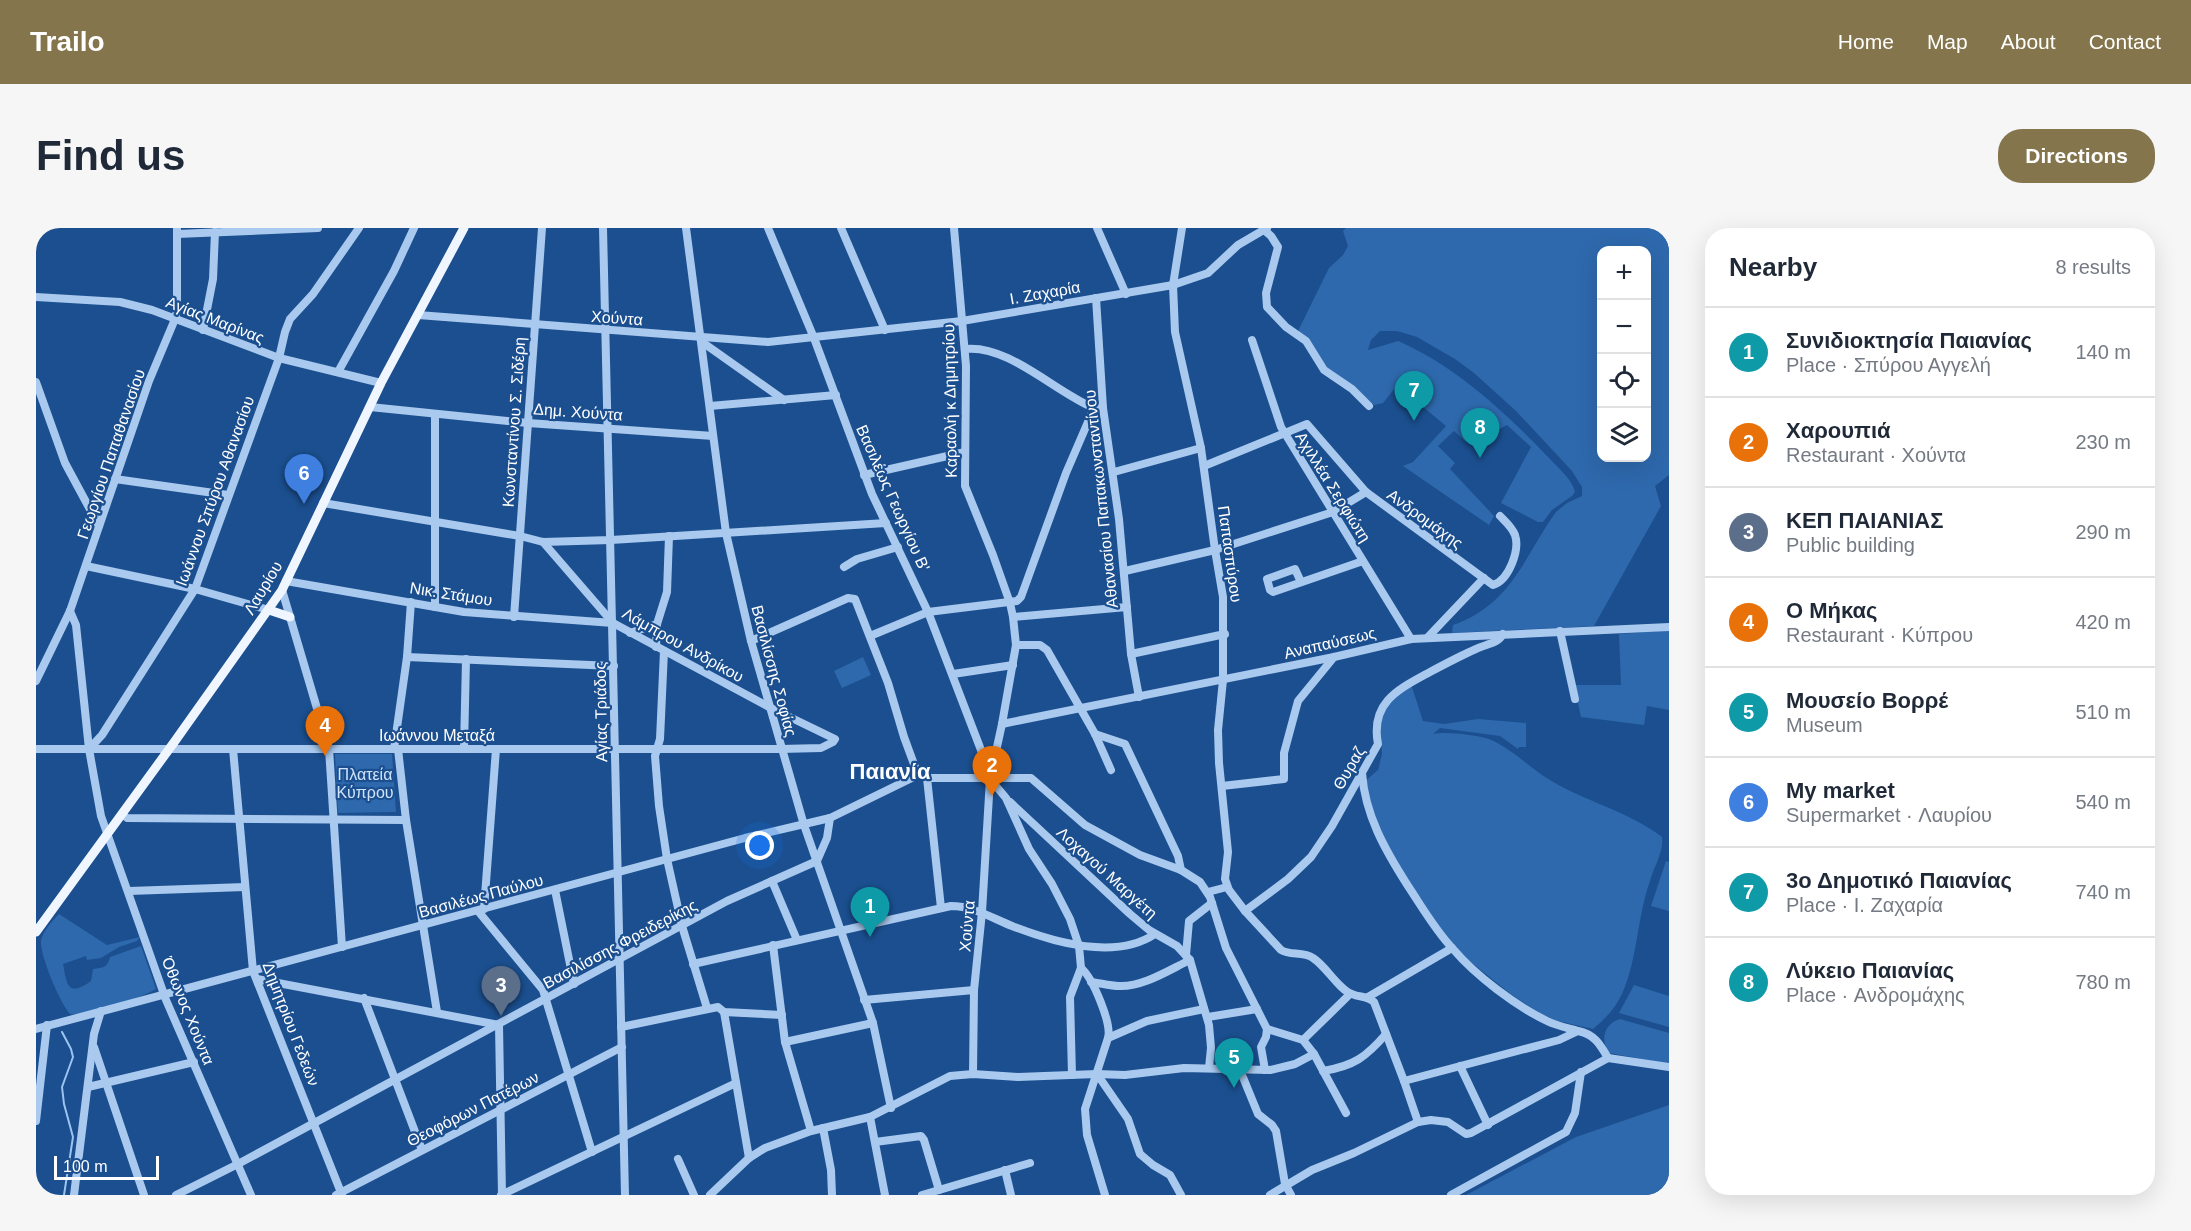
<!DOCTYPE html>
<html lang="en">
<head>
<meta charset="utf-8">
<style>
  :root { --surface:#fff; --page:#f6f6f7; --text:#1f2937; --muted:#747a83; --line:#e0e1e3; --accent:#84754c }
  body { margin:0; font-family:Helvetica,sans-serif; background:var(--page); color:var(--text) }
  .controls { position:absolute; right:18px; top:18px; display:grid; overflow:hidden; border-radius:12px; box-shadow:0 6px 24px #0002 }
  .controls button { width:54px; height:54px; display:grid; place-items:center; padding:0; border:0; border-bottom:2px solid var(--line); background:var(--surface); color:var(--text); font:30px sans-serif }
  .scale { position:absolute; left:18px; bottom:15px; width:105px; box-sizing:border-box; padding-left:6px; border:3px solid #fff; border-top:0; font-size:16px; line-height:21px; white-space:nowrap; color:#fff; -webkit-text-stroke:4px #1b4f8f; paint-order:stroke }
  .you { position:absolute; left:724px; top:618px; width:21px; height:21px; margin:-15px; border:4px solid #fff; border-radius:50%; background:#1a73e8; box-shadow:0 0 0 9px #1a73e833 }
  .badge { display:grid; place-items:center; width:39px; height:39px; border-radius:50%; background:var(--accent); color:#fff; font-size:20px; font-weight:700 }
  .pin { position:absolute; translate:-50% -50px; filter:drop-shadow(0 2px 3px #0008) }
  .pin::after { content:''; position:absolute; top:32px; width:21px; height:18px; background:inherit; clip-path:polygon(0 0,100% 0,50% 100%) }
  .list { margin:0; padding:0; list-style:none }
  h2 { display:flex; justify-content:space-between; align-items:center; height:78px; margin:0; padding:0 24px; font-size:26px }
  h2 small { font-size:20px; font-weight:400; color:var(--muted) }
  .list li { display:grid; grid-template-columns:39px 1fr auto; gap:18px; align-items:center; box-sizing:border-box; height:90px; padding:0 24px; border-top:2px solid var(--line) }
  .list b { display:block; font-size:22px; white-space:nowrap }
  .list p { margin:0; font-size:20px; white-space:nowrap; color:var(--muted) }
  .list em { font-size:20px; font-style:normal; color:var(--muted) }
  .icon { flex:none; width:33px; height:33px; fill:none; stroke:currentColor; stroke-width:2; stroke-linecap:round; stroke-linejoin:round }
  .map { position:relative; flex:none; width:1633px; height:967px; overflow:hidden; border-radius:24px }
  header { display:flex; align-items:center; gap:36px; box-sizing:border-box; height:84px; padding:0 30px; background:var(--accent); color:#fff }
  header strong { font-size:28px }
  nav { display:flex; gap:33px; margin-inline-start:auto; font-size:21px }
  .intro { display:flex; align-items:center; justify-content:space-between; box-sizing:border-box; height:144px; padding:0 36px }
  h1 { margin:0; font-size:42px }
  .button { padding:15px 27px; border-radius:24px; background:var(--accent); color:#fff; font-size:21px; font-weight:700 }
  main { display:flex; gap:36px; padding:0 36px }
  aside { flex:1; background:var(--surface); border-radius:24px; box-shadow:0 6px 24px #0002 }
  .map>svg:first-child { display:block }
</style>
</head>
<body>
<header>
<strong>Trailo</strong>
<nav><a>Home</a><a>Map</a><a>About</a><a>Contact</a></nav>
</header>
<div class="intro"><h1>Find us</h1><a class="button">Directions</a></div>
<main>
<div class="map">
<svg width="1633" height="967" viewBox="0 0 1633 967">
  <rect width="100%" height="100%" fill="#1b4f8f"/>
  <g fill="#2e69ad" fill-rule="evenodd">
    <path d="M 1310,0 L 1633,0 L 1633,247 L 1619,258 L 1625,278 L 1558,398 L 1416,405 L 1417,397 C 1476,376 1487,330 1520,284 L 1531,275 L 1546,268 L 1546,259 L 1536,243 L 1480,183 L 1438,145 L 1419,131 L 1381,109 L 1361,103 L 1344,103 L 1335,112 L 1332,122 L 1362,113 C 1420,138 1471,186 1514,231 C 1523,241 1536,251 1539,264 L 1536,268 L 1516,282 L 1507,294 L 1502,294 L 1465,275 L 1495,219 L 1471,197 L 1450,208 L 1441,217 L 1434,210 L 1429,213 L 1418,203 L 1402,218 L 1419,235 L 1414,241 L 1458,288 L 1453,297 L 1367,238 L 1377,234 L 1410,198 L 1363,159 L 1359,160 L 1347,175 L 1338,177 L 1320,161 L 1294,146 L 1261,105 L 1293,40 L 1307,27 L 1312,18 L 1307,3 ZM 1566,22 L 1610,22 L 1610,230 L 1566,230 Z"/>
    <path d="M 1621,403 L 1633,403 L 1633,482 L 1611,478 L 1608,497 L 1545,489 L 1538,457 L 1585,457 L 1583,406 Z"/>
    <path d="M 827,429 L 835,447 L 806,460 L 798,443 Z"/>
    <path d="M 1375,456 L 1387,493 L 1408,496 L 1442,491 L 1490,495 L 1490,519 L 1483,519 L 1482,521 L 1464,508 L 1404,500 L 1397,506 C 1410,503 1440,507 1453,511 C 1474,519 1495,541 1514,552 C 1550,574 1592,583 1626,609 C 1628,624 1618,638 1614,653 C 1601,689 1602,730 1586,766 C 1579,781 1569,791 1557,801 L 1513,791 L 1476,767 L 1426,727 L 1404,701 L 1356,628 L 1337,590 L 1328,554 L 1342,542 L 1346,526 L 1344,496 L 1351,476 Z"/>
    <path d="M 299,526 L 356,526 L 360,584 L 302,585 Z"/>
    <path d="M 1630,633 L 1633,634 L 1633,683 L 1615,678 Z"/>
    <path d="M 23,686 L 71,717 L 104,709 L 101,713 L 83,719 L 65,730 L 51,732 L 50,728 L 27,736 C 31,754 30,771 55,753 L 57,741 C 67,740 72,739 74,729 L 105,718 L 120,761 C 104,770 52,789 34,786 C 24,775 4,728 5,713 C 7,703 16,693 23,686 Z"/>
    <path d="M 1598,757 L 1633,768 L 1633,799 L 1583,785 Z"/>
    <path d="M 1584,791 L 1633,805 L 1633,836 L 1573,825 C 1564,811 1568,796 1584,791 Z"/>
    <path d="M 1633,877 L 1633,967 L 1430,967 L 1540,909 Z"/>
  </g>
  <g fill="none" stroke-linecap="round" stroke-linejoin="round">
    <path stroke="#9cc4f0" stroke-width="2" d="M 26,804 L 35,821 L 37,829 L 26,859 L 28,876 L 37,909 L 28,967"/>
    <g stroke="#a9c9ee" stroke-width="8">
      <path d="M 567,0 L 589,967"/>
      <path d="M 650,0 L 690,305 L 715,413 L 768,597 L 837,795 L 855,880"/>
      <path d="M 732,0 L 778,110 L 836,266 L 892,384 L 945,522 L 954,551 L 970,570 L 993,621 L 1016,656 L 1034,691 L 1043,718 L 1045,740 L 1034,769 L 1036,847"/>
      <path d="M 805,0 L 849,102"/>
      <path d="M 918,0 L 930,138 L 929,258 L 957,327 L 974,375 L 977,389 L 980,417 L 966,496 L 954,551 L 946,684 L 938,762 L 937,846"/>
      <path d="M 1061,0 L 1090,66"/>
      <path d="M 1146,0 L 1137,57 L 1139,104 L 1165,220 L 1179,322 L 1187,369 L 1187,452 L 1182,502 L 1183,535 L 1192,624 L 1189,651 L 1193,662 L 1209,683 L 1245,722 C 1254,728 1267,723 1277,730 C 1290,738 1303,762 1316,766 C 1324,770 1330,767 1338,774 L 1368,853 L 1382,894"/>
      <path d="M 1228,2 L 1235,8 L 1242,19 L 1230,65 L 1231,79 L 1250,99 L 1270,113 L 1288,142 L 1316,161 L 1333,178"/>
      <path d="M 141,6 L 282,0"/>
      <path d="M 0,69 L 84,74 L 116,82 L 243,130 L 345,155"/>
      <path d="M 1060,70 L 1067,180 L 1083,291 L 1095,426 L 1103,469"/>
      <path d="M 382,87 L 732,114 L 926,93 L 1137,57 L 1172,45 L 1202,17 L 1231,0"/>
      <path d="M 167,102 L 177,51 L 179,4"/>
      <path d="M 1216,112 L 1245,199 L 1375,411"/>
      <path d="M 666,114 L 748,172"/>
      <path d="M 929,121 C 972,116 1019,164 1058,180"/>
      <path d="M 302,144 L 358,43 L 378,0"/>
      <path d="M 0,154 L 29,235 L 63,298"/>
      <path d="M 674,178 L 800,167"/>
      <path d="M 334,179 L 492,195 L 677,208"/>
      <path d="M 399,186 L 399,379"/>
      <path d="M 1168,238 L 1271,196 L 1330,264 L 1457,357 C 1473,352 1484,322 1479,307 C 1476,299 1470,294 1464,288"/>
      <path d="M 1078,244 L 1165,220"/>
      <path d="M 828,247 L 929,224"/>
      <path d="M 79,251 L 192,267"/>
      <path d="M 287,275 L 484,308 L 507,314 L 575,312 L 850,295"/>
      <path d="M 50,338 L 159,361 L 233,382"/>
      <path d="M 808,339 L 821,331 L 862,319"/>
      <path d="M 1089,343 L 1179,322 L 1297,284 L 1330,264"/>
      <path d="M 250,353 L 428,384 L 577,395"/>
      <path d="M 1265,354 L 1259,341 L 1231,351 L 1234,362 L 1237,364 L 1327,333"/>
      <path d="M 246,362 L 293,521 L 306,719"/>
      <path d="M 34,383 L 40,397 L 53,521 L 65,588 L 130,772 L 215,967"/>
      <path d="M 478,389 L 506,0"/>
      <path d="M 977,389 L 1091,379"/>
      <path d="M 1524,403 L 1539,471"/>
      <path d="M 594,405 L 621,396"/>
      <path d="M 834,408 L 892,384 L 981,373 L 985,369 L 1030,245 L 1058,180 L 1067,180"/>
      <path d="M 1392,409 L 1448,350"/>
      <path d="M 715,413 L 812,370 L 819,371 L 852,455 L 868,509 L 882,547"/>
      <path d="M 980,417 L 1004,417 L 1011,422 L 1059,506 L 1075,542"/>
      <path d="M 620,419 L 621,396 L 631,364 L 633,308"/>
      <path d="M 628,423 L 624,511 L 619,528 L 623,578 L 631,631 L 646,698 L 671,780"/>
      <path d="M 1095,426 L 1189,406"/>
      <path d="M 371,429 L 578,438"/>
      <path d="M 917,446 L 977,437"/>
      <path d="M 0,453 L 34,383 L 113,153 L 139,91 L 141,82 L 141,0"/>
      <path d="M 966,496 L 1298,429 L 1375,411 L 1633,399"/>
      <path d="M 1059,506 L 1089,516 L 1142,628 L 1145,642"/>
      <path d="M 0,521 L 745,521 L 785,520 L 797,514 L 799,511 L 733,479 L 577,395 L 507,314"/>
      <path d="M 53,521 L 66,507 L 159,361 L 243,130 L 249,104 L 254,91 L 277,66 L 323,0"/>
      <path d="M 197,521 L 217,743 L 306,967"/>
      <path d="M 358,521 L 371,429 L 375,374"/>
      <path d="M 362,521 L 370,592 L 401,784"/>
      <path d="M 428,521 L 430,431"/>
      <path d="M 1326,545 C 1329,587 1349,622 1372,658 C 1386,679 1399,702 1417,721 C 1440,748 1480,778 1511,793 C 1521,798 1532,800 1542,803"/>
      <path d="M 882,547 L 891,550 L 995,550 L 1049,597 L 1104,627 L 1145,642 L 1164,654 L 1174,669 L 1190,720 L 1231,801 L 1267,812 L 1278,826 L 1310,885"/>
      <path d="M 891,550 L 905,680"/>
      <path d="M 1186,558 L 1248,551 L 1248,525 L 1262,473 L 1298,429"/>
      <path d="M 974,574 L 1094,686 L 1113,702 L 1141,718 L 1154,732 L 1173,797 L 1175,820 L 1173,840"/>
      <path d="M 86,586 L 91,590 L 370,592"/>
      <path d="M 736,653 L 761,712"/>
      <path d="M 519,662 L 538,756"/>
      <path d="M 93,663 L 209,659"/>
      <path d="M 1172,664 L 1191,659"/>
      <path d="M 448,681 L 460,521"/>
      <path d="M 442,683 L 507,762 L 556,924"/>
      <path d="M 1209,683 L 1252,651 L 1275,629 L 1296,598 L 1342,516 C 1334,474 1363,461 1394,444 C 1409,436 1424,428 1440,421 C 1450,416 1462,416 1467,406"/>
      <path d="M 737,717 L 749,814 L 775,903"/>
      <path d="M 1150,727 L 1153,693 L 1176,675"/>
      <path d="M 657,736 L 915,678 C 937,678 956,690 976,698 C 1017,714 1079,733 1119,706"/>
      <path d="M 1045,740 C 1057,750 1076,796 1072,810"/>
      <path d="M 221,751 L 463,797 L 466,967"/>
      <path d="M 1055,754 C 1064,755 1074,758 1083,758 C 1107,759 1133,742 1154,732"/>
      <path d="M 1332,769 L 1416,720"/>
      <path d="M 328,770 L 386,922"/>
      <path d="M 828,772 L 938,762"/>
      <path d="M 688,784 L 713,930"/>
      <path d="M 1172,789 L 1221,781"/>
      <path d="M 585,799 L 682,779 L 688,784 L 746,787"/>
      <path d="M 0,801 L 709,610 L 794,590 L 882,547"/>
      <path d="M 1267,812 L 1314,766"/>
      <path d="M 749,814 L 837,795"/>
      <path d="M 58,819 L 108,967"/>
      <path d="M 1572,830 L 1633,839"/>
      <path d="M 1424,838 L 1452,897"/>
      <path d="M 1204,842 L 1222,886 L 1236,897 L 1240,903 L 1249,956 L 1255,967"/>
      <path d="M 1229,842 L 1225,819 L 1230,809 L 1231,801"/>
      <path d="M 1287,843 C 1318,838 1330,829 1350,806"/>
      <path d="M 1061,846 L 1092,891 L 1104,926 L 1117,937 L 1134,947 L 1145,967"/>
      <path d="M 1368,853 L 1523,812 L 1542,803 C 1558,806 1564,816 1572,830"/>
      <path d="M 52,859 L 158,834"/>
      <path d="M 834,889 L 849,967"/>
      <path d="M 0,893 L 11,797"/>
      <path d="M 787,900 L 795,942 L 796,967"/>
      <path d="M 839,914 L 885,908 L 888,912 L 903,962"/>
      <path d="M 642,931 L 658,967"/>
      <path d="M 969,942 L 975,967"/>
      <path d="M 38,967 L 58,806 L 65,783"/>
      <path d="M 140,967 L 202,936 L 691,673 L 781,633 L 791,610 L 794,590"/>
      <path d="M 300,967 L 586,819"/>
      <path d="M 465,967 L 700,855"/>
      <path d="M 674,967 L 713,930 L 729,920 L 775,903 L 834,889 L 914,848 L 937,846 L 982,849 L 1061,846 L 1089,847 L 1148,840 L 1234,842 L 1259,836 L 1278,826"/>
      <path d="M 886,967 L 994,935"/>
      <path d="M 1069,967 L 1051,907 L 1049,881 L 1072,810 L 1111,793 L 1168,781"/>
      <path d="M 1234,967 L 1276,942 L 1318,925 L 1382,894 L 1395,892 L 1412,894 L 1430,906 L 1435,905 L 1572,830"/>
      <path d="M 1415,967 L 1530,904 L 1539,885 L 1545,844"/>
    </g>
    <g stroke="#f0f6ff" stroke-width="9">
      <path d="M 233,382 L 254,389"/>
      <path d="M 0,704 L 139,513 L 246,362 L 345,155 L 428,0"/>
    </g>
  </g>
  <g text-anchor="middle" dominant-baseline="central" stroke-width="4.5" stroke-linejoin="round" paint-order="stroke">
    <g font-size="16" fill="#fff" stroke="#1b4f8f">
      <text transform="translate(1009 65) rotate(-10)">Ι. Ζαχαρία</text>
      <text transform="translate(581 90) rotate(4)">Χούντα</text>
      <text transform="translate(179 92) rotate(21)">Αγίας Μαρίνας</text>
      <text transform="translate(914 173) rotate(-91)">Καραολή κ Δημητρίου</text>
      <text transform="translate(542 184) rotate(4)">Δημ. Χούντα</text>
      <text transform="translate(478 194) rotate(-86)">Κωνσταντίνου Σ. Σιδέρη</text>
      <text transform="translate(75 226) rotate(-71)">Γεωργίου Παπαθανασίου</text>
      <text transform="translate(1297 259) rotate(58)">Αχιλλέα Σερφιώτη</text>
      <text transform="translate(179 263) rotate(-70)">Ιωάννου Σπύρου Αθανασίου</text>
      <text transform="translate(857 270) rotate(66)">Βασιλέως Γεωργίου Β'</text>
      <text transform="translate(1065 271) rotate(-96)">Αθανασίου Παπακωνσταντίνου</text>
      <text transform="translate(1389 291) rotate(36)">Ανδρομάχης</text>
      <text transform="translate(1194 326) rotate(82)">Παπασπύρου</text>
      <text transform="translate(227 360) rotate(-59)">Λαυρίου</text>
      <text transform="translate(415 366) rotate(9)">Νικ. Στάμου</text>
      <text transform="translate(1294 415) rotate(-13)">Αναπαύσεως</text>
      <text transform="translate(647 417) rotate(29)">Λάμπρου Ανδρίκου</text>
      <text transform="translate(738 443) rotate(75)">Βασιλίσσης Σοφίας</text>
      <text transform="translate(565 484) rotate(-91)">Αγίας Τριάδος</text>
      <text x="401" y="507">Ιωάννου Μεταξά</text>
      <text transform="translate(1313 540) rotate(-60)">Θυραζ</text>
      <text transform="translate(1071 645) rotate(42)">Λοχαγού Μαργέτη</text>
      <text transform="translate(445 668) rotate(-15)">Βασιλέως Παύλου</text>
      <text transform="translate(931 698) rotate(-85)">Χούντα</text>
      <text transform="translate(584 716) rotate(-28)">Βασιλίσσης Φρειδερίκης</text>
      <text transform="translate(152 783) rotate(68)">Όθωνος Χούντα</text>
      <text transform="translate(255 796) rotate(69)">Δημητρίου Γεδεών</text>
      <text transform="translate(437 881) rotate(-27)">Θεοφόρων Πατέρων</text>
    </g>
    <g font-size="16" fill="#cfe3fa" stroke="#1b4f8f">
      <text x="329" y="546">Πλατεία<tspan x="329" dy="18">Κύπρου</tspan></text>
    </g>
    <g font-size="22" font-weight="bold" fill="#fff" stroke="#1b4f8f">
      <text x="854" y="543">Παιανία</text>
    </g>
  </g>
</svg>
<div class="controls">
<button>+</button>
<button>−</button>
<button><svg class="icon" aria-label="locate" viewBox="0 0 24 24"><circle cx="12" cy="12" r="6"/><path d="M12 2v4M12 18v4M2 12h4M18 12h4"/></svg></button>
<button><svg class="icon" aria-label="layers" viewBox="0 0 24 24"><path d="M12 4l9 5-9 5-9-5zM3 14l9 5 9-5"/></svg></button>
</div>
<div class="scale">100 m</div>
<div class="you"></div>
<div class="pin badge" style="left:834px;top:709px;background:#0f9aa8">1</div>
<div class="pin badge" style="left:956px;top:568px;background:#e8710a">2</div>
<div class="pin badge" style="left:465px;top:788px;background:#5c6f8a">3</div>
<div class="pin badge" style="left:289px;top:528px;background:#e8710a">4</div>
<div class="pin badge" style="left:1198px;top:860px;background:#0f9aa8">5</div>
<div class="pin badge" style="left:268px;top:276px;background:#3f7fe0">6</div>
<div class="pin badge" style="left:1378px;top:193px;background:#0f9aa8">7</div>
<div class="pin badge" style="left:1444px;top:230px;background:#0f9aa8">8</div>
</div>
<aside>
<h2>Nearby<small>8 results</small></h2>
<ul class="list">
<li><span class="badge" style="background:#0f9aa8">1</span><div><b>Συνιδιοκτησία Παιανίας</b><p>Place · Σπύρου Αγγελή</p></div><em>140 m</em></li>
<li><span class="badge" style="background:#e8710a">2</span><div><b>Χαρουπιά</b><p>Restaurant · Χούντα</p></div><em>230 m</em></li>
<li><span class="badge" style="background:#5c6f8a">3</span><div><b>ΚΕΠ ΠΑΙΑΝΙΑΣ</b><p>Public building</p></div><em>290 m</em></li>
<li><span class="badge" style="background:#e8710a">4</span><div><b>Ο Μήκας</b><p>Restaurant · Κύπρου</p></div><em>420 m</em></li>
<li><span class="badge" style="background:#0f9aa8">5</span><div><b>Μουσείο Βορρέ</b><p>Museum</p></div><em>510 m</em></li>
<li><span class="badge" style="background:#3f7fe0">6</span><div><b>My market</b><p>Supermarket · Λαυρίου</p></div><em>540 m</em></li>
<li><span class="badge" style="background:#0f9aa8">7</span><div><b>3ο Δημοτικό Παιανίας</b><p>Place · Ι. Ζαχαρία</p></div><em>740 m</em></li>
<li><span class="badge" style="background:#0f9aa8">8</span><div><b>Λύκειο Παιανίας</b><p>Place · Ανδρομάχης</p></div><em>780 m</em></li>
</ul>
</aside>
</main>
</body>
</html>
